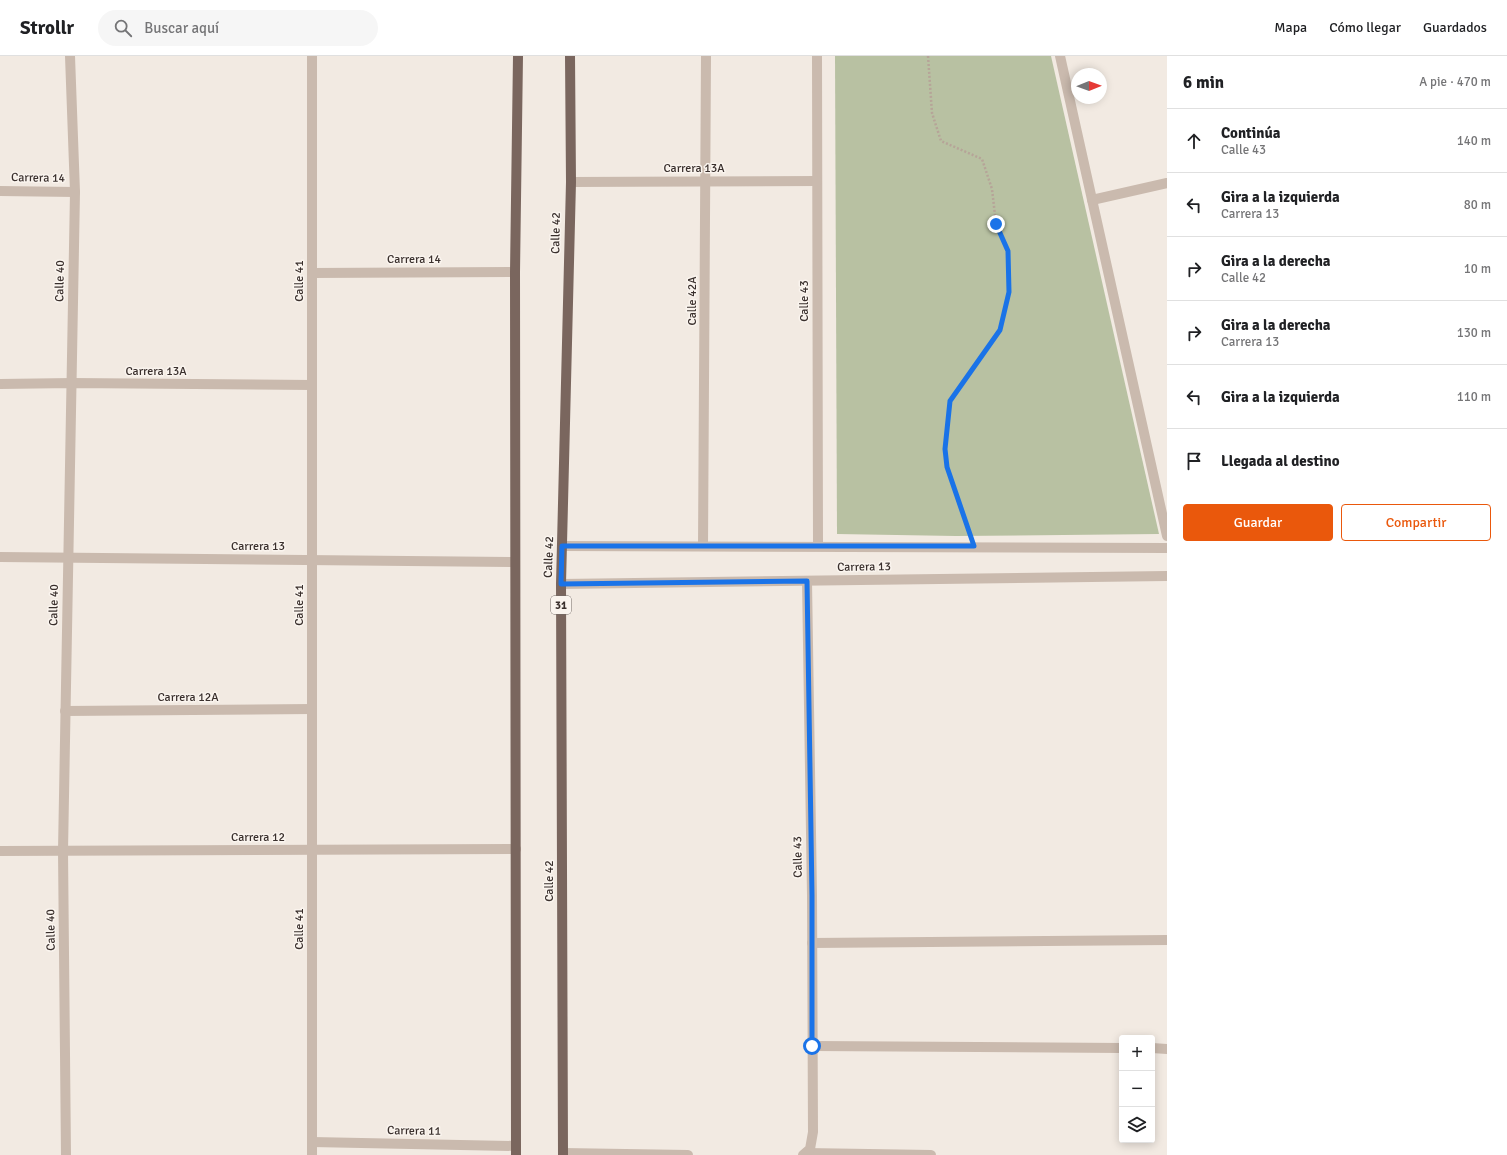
<!DOCTYPE html>
<html lang="es">
<head>
<meta charset="utf-8">
<style>
  :root { --surface:#fff; --page:#f6f6f6; --text:#202124; --muted:#757577; --line:#e0e0e0; --accent:#ea580c }
  body { margin:0; font-family:Signika,sans-serif; background:var(--page); color:var(--text) }
  .controls { position:absolute; right:12px; bottom:12px; display:grid; overflow:hidden; border-radius:4px; box-shadow:0 2px 10px #0003 }
  .controls button { width:36px; height:36px; display:grid; place-items:center; padding:0; border:0; border-bottom:1px solid var(--line); background:var(--surface); color:var(--text); font:20px sans-serif }
  .compass { position:absolute; left:1071px; top:12px; width:36px; height:36px; border-radius:50%; background:var(--surface); box-shadow:0 2px 10px #0003; rotate:89deg }
  .stop { position:absolute; width:12px; height:12px; margin:-9px; border:3px solid #1a73e8; border-radius:50%; background:#fff }
  .stop.end { background:#1a73e8; border-color:#fff; box-shadow:0 1px 4px #0008 }
  .list { margin:0; padding:0; list-style:none }
  h2 { display:flex; justify-content:space-between; align-items:center; height:52px; margin:0; padding:0 16px; font-size:17px }
  h2 small { font-size:13px; font-weight:400; color:var(--muted) }
  .list li { display:grid; grid-template-columns:26px 1fr auto; gap:12px; align-items:center; box-sizing:border-box; height:64px; padding:0 16px; border-top:1px solid var(--line) }
  .list b { display:block; font-size:15px; white-space:nowrap }
  .list p { margin:0; font-size:13px; white-space:nowrap; color:var(--muted) }
  .list em { font-size:13px; font-style:normal; color:var(--muted) }
  .actions { display:flex; gap:8px; padding:12px 16px }
  .actions a { flex:1; padding:9px 0; border:1px solid var(--accent); border-radius:4px; text-align:center; font-size:14px; color:var(--accent) }
  .actions .main { background:var(--accent); color:#fff }
  .icon { flex:none; width:22px; height:22px; fill:none; stroke:currentColor; stroke-width:2; stroke-linecap:round; stroke-linejoin:round }
  .map { position:relative; flex:none; width:1167px; height:1099px; overflow:hidden }
  header { display:flex; align-items:center; gap:24px; box-sizing:border-box; height:56px; padding:0 20px; background:var(--surface); border-bottom:1px solid var(--line) }
  header strong { font-size:19px }
  nav { display:flex; gap:22px; margin-inline-start:auto; font-size:14px }
  .search { width:280px; height:36px; background:var(--page); display:flex; align-items:center; gap:10px; box-sizing:border-box; padding:0 14px; border-radius:22px; color:var(--muted); font-size:15px }
  main { display:flex }
  aside { flex:1; background:var(--surface) }
  .map>svg:first-child { display:block }
</style>
</head>
<body>
<header>
<strong>Strollr</strong>
<div class="search"><svg class="icon" aria-label="search" viewBox="0 0 24 24"><circle cx="10" cy="10" r="6"/><path d="M15 15l6 6"/></svg>Buscar aquí</div>
<nav><a>Mapa</a><a>Cómo llegar</a><a>Guardados</a></nav>
</header>
<main>
<div class="map">
<svg width="1167" height="1099" viewBox="0 0 1167 1099">
  <rect width="100%" height="100%" fill="#f2eae2"/>
  <path fill="#b8c1a2" d="M 835,0 L 1051,0 L 1159,478 L 956,480 L 837,478 Z"/>
  <g fill="none" stroke-linecap="round" stroke-linejoin="round">
    <path stroke="#b6a498" stroke-width="2.5" stroke-dasharray="2 2" stroke-linecap="butt" d="M 928,0 L 932,57 L 941,85 L 982,103 L 992,133 L 996,168 L 1008,195 L 1009,236 L 1000,274 L 950,345 L 945,393 L 947,411 L 969,475"/>
    <g stroke="#cabaae" stroke-width="10">
      <path d="M 817,0 L 818,489"/>
      <path d="M 1060,0 L 1167,480"/>
      <path d="M 571,126 L 817,125"/>
      <path d="M 0,135 L 75,136"/>
      <path d="M 1092,144 L 1167,127"/>
      <path d="M 312,217 L 515,216"/>
      <path d="M 0,328 L 72,327 L 312,329"/>
      <path d="M 562,490 L 1167,492"/>
      <path d="M 703,490 L 706,0"/>
      <path d="M 0,501 L 515,506"/>
      <path d="M 561,528 L 1167,520"/>
      <path d="M 65,655 L 312,653"/>
      <path d="M 0,795 L 516,793"/>
      <path d="M 812,887 L 1167,884"/>
      <path d="M 813,990 L 1122,992"/>
      <path d="M 1152,992 L 1167,993"/>
      <path d="M 312,1086 L 516,1090"/>
      <path d="M 563,1097 L 688,1099"/>
      <path d="M 806,1097 L 931,1099"/>
      <path d="M 66,1099 L 63,795 L 75,136 L 70,0"/>
      <path d="M 312,1099 L 312,0"/>
      <path d="M 803,1099 L 810,1093 L 813,1076 L 812,839 L 807,525"/>
    </g>
    <g stroke="#7a665e" stroke-width="10">
      <path d="M 516,1099 L 515,216 L 518,0"/>
      <path d="M 563,1099 L 561,528 L 571,126 L 570,0"/>
    </g>
  </g>
  <g fill="none" stroke-linecap="round" stroke-linejoin="round">
    <path stroke="#1a73e8" stroke-width="5" d="M 812,990 L 812,839 L 807,525 L 561,528 L 562,490 L 974,490 L 947,411 L 945,393 L 950,345 L 1000,274 L 1009,236 L 1008,195 L 996,168"/>
  </g>
  <g text-anchor="middle" dominant-baseline="central" stroke-width="3" stroke-linejoin="round" paint-order="stroke">
    <rect fill="#faf4ee" stroke="#736a66" stroke-width="1" x="551" y="540" width="20" height="18" rx="3"/>
    <g font-size="11" font-weight="bold" fill="#392f2c">
      <text x="561" y="549">31</text>
    </g>
    <g font-size="12" fill="#392f2c" stroke="#faf4ee">
      <text x="694" y="112">Carrera 13A</text>
      <text transform="translate(38 122) rotate(1)">Carrera 14</text>
      <text transform="translate(556 177) rotate(-89)">Calle 42</text>
      <text x="414" y="203">Carrera 14</text>
      <text transform="translate(60 225) rotate(-89)">Calle 40</text>
      <text transform="translate(299 225) rotate(-90)">Calle 41</text>
      <text transform="translate(692 245) rotate(-90)">Calle 42A</text>
      <text transform="translate(804 245) rotate(-90)">Calle 43</text>
      <text x="156" y="315">Carrera 13A</text>
      <text x="258" y="490">Carrera 13</text>
      <text transform="translate(549 501) rotate(-88)">Calle 42</text>
      <text transform="translate(864 511) rotate(-1)">Carrera 13</text>
      <text transform="translate(54 549) rotate(-89)">Calle 40</text>
      <text transform="translate(299 549) rotate(-90)">Calle 41</text>
      <text x="188" y="641">Carrera 12A</text>
      <text x="258" y="781">Carrera 12</text>
      <text transform="translate(798 801) rotate(-91)">Calle 43</text>
      <text transform="translate(549 825) rotate(-90)">Calle 42</text>
      <text transform="translate(299 873) rotate(-90)">Calle 41</text>
      <text transform="translate(51 874) rotate(-91)">Calle 40</text>
      <text transform="translate(414 1075) rotate(1)">Carrera 11</text>
    </g>
  </g>
</svg>
<div class="controls">
<button>+</button>
<button>−</button>
<button><svg class="icon" aria-label="layers" viewBox="0 0 24 24"><path d="M12 4l9 5-9 5-9-5zM3 14l9 5 9-5"/></svg></button>
</div>
<svg class="compass" viewBox="-18 -18 36 36"><path d="M0-13l5 13h-10z" fill="#e53935"/><path d="M0 13l5-13h-10z" fill="#757577"/></svg>
<div class="stop" style="left:812px;top:990px"></div>
<div class="stop end" style="left:996px;top:168px"></div>
</div>
<aside>
<h2>6 min<small>A pie · 470 m</small></h2>
<ul class="list">
<li><svg class="icon" aria-label="ahead" viewBox="0 0 24 24"><path d="M12 20V5M6 11l6-6 6 6"/></svg><div><b>Continúa</b><p>Calle 43</p></div><em>140 m</em></li>
<li><svg class="icon" aria-label="left" viewBox="0 0 24 24"><path d="M17 20v-9H6M10 6l-5 5 5 5"/></svg><div><b>Gira a la izquierda</b><p>Carrera 13</p></div><em>80 m</em></li>
<li><svg class="icon" aria-label="right" viewBox="0 0 24 24"><path d="M7 20v-9h11M14 6l5 5-5 5"/></svg><div><b>Gira a la derecha</b><p>Calle 42</p></div><em>10 m</em></li>
<li><svg class="icon" aria-label="right" viewBox="0 0 24 24"><path d="M7 20v-9h11M14 6l5 5-5 5"/></svg><div><b>Gira a la derecha</b><p>Carrera 13</p></div><em>130 m</em></li>
<li><svg class="icon" aria-label="left" viewBox="0 0 24 24"><path d="M17 20v-9H6M10 6l-5 5 5 5"/></svg><div><b>Gira a la izquierda</b></div><em>110 m</em></li>
<li><svg class="icon" aria-label="arrive" viewBox="0 0 24 24"><path d="M6 21V4h12l-3 4 3 4H6"/></svg><div><b>Llegada al destino</b></div></li>
</ul>
<div class="actions"><a class="main">Guardar</a><a>Compartir</a></div>
</aside>
</main>
</body>
</html>
